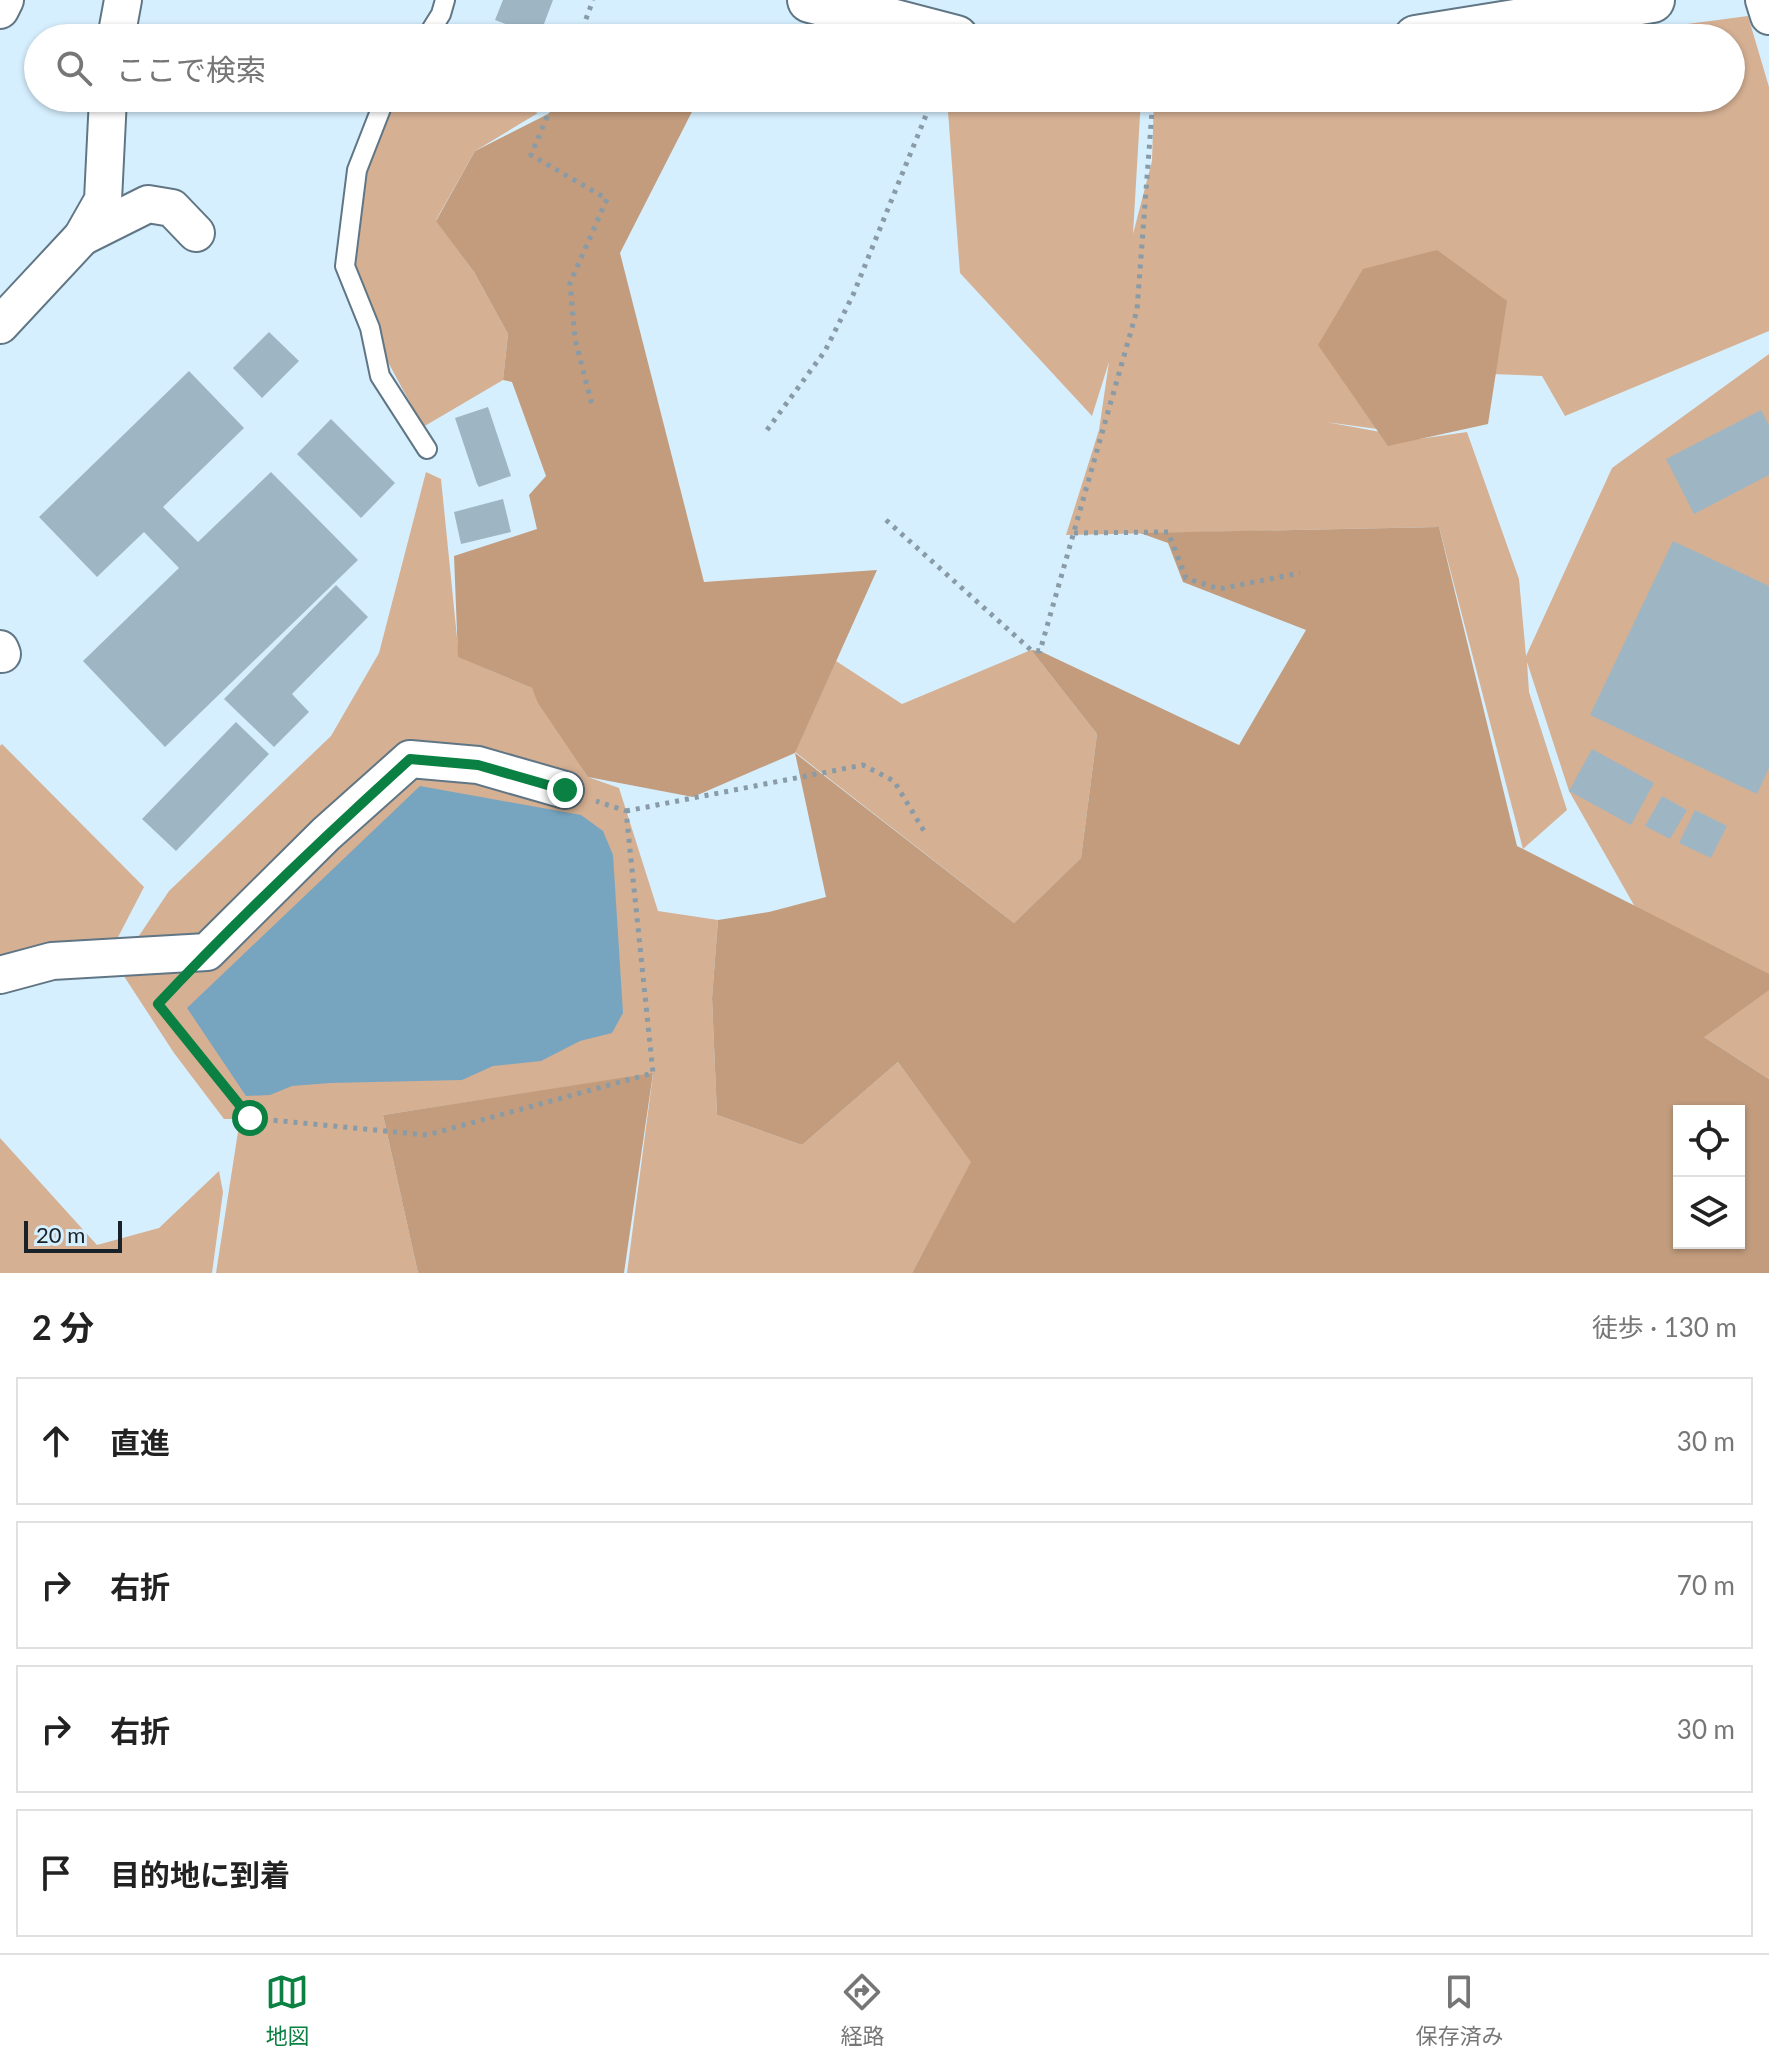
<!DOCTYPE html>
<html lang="ja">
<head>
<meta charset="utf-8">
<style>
  :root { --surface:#fff; --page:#f2f2f2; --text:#222; --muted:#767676; --line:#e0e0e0; --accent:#0b8043 }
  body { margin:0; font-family:Lato,"Noto Sans JP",sans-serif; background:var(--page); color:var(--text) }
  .controls { position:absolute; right:24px; bottom:24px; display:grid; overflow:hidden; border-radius:0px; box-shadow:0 2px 6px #0004 }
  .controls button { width:72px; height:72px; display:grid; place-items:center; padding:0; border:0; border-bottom:2px solid var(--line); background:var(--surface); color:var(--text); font:40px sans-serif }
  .scale { position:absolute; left:24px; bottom:20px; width:98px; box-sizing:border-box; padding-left:8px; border:4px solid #192228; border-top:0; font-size:22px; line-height:28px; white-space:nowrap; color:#192228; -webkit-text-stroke:6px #d6effe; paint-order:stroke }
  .stop { position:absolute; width:24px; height:24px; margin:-18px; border:6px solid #0b8043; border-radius:50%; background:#fff }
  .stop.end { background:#0b8043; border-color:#fff; box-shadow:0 2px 8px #0008 }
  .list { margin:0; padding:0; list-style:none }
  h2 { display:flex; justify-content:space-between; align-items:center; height:104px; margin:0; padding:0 32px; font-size:34px }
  h2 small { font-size:26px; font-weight:400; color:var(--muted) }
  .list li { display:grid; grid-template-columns:52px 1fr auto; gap:24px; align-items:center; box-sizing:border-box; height:128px; margin:0 16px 16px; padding:0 16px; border:2px solid var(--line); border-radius:0px }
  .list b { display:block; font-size:30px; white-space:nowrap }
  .list em { font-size:26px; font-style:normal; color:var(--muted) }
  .icon { flex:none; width:44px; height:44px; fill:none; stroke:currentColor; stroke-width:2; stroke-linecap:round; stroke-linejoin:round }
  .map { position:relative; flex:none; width:1769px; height:1273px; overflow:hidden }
  .search { position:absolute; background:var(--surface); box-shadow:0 2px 6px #0004; left:24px; right:24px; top:24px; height:88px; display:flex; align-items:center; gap:20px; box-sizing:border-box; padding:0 28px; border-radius:44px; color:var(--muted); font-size:30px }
  .sheet { height:680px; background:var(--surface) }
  nav { display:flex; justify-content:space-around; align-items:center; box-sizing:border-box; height:112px; border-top:2px solid var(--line); background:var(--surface); font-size:22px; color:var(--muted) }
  nav a { display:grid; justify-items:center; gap:4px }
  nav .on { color:var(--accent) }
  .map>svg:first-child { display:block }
</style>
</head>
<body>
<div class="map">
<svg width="1769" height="1273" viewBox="0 0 1769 1273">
  <rect width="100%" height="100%" fill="#d6effe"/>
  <g fill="#d5b093">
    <path d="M 1748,16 L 1769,87 L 1769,331 L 1565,416 L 1542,376 L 1491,374 L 1321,348 L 1377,429 L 1326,422 L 1419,439 L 1467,432 L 1519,579 L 1526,656 L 1612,468 L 1769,354 L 1769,1079 L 1704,1037 L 1647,928 L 1569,791 L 1527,662 L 1529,692 L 1567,810 L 1523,849 L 1439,527 L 1066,535 L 1099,430 L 1109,362 L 1092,416 L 960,273 L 947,98 L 1141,98 L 1133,234 L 1152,161 L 1154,98 L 1731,98 L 1731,38 L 1581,38 Z"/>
    <path d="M 388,98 L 491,98 L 538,113 L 475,151 L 436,220 L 474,272 L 508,334 L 503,380 L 423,427 L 374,336 L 345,266 L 357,170 Z"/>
    <path d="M 426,472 L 441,479 L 459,657 L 532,688 L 588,777 L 619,788 L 658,911 L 718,920 L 712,998 L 717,1115 L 802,1145 L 898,1062 L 972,1162 L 912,1273 L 627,1273 L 653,1074 L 383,1115 L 418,1273 L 216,1273 L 240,1119 L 224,1119 L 174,1053 L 118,967 L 169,891 L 331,736 L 379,653 Z"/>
    <path d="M 1031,650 L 1097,734 L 1081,858 L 1014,923 L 795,752 L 836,661 L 902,704 Z"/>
    <path d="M 2,744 L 144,887 L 115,943 L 0,975 L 0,746 Z"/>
    <path d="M 0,1138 L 97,1245 L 159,1228 L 219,1171 L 223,1192 L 212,1273 L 0,1273 Z"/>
  </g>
  <g fill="#c29c7d" fill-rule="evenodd">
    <path d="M 564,98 L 699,98 L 620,253 L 704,582 L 877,570 L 795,753 L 1014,923 L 1081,858 L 1097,734 L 1031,650 L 1040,651 L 1239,745 L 1306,630 L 1183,582 L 1168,543 L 1140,533 L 1439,527 L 1517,846 L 1769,974 L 1769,990 L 1704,1037 L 1769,1079 L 1769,1273 L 912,1273 L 971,1162 L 898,1062 L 802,1145 L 717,1115 L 712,998 L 718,920 L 769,912 L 826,897 L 795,753 L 693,797 L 588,777 L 538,703 L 532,688 L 458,657 L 454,556 L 537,529 L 529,495 L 546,476 L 512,382 L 503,380 L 508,334 L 474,272 L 436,221 L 475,151 L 548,114 ZM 1679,1111 L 1739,1111 L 1739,1243 L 1679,1243 Z"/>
    <path d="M 1437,250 L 1507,301 L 1488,424 L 1388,446 L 1318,345 L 1363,269 Z"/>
    <path d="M 653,1073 L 624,1273 L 418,1273 L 383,1115 Z"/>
  </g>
  <path fill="#77a5c0" d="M 420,786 L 581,815 L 603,831 L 613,855 L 623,1013 L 612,1033 L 580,1041 L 541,1061 L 493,1066 L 462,1080 L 330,1083 L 292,1086 L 270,1095 L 246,1096 L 187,1008 Z"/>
  <g fill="#9eb6c4">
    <path d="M 503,0 L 553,0 L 539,37 L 495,20 Z"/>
    <path d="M 269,332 L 299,361 L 262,398 L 233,368 Z"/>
    <path d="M 189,371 L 244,428 L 163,507 L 198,542 L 271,472 L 358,560 L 165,747 L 83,661 L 179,568 L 144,532 L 97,577 L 39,517 Z"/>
    <path d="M 488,407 L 511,476 L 479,487 L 477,484 L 455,418 Z"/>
    <path d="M 1761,410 L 1769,425 L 1769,475 L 1694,514 L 1666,459 Z"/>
    <path d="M 331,419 L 395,483 L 361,518 L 297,454 Z"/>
    <path d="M 503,499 L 511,532 L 461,544 L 454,512 Z"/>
    <path d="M 1673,541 L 1769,586 L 1769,768 L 1757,794 L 1590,715 Z"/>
    <path d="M 336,585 L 368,617 L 292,694 L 309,712 L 274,747 L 224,699 Z"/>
    <path d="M 236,722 L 269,754 L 176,851 L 142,819 Z"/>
    <path d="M 1592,749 L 1654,783 L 1631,825 L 1569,791 Z"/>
    <path d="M 1662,796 L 1687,810 L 1670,839 L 1645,826 Z"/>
    <path d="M 1695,810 L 1727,826 L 1711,858 L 1679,843 Z"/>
  </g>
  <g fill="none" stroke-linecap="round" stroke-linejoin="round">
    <defs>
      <g id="lane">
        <path d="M 426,38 L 441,14 L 445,0"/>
        <path d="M 388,98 L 382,106 L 357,170 L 345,266 L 370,328 L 380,376 L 427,449"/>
      </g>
      <g id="street">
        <path d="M 1764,0 L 1769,16"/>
        <path d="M 0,10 L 5,0"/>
        <path d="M 116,38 L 123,0"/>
        <path d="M 82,237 L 148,204 L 172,208 L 196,233"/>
        <path d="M 0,325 L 82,237 L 103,200 L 108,98"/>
        <path d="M 0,649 L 2,654"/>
        <path d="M 0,975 L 52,961 L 207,952 L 326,834 L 410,759 L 478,765 L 565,790"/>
      </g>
      <g id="secondary">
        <path d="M 810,0 L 956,38"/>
        <path d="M 1416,38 L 1652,0"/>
      </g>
    </defs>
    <use href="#lane" stroke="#607684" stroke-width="22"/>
    <use href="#street" stroke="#607684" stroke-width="40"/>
    <use href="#secondary" stroke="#607684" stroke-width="48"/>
    <g stroke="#889ba6" stroke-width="5" stroke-dasharray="4 6" stroke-linecap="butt">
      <path d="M 579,38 L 593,0"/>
      <path d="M 555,98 L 531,155 L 607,199 L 570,283 L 575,339 L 593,409"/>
      <path d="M 767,430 L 825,351 L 853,295 L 933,98"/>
      <path d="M 886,520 L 1031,650 L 1040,651 L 1137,310 L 1153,98"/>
      <path d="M 1074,533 L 1168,532 L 1186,578 L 1219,589 L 1300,573"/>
      <path d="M 626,811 L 863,765 L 894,781 L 924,831"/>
      <path d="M 172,990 L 158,1004 L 250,1118 L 427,1135 L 653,1073 L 626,811 L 596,801"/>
    </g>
    <use href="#lane" stroke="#fff" stroke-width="18"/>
    <use href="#street" stroke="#fff" stroke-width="36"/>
    <use href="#secondary" stroke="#fff" stroke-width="44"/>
  </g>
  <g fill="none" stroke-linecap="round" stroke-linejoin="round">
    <path stroke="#0b8043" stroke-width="10" d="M 250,1118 L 158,1004 C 238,919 323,838 410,759 L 478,765 L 565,790"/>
  </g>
</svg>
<div class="controls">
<button><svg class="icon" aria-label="locate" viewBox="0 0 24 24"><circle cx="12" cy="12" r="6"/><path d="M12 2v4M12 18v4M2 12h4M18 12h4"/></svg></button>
<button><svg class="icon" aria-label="layers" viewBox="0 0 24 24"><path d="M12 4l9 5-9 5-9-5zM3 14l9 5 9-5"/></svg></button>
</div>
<div class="scale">20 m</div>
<div class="stop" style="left:250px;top:1118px"></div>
<div class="stop end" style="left:565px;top:790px"></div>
<div class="search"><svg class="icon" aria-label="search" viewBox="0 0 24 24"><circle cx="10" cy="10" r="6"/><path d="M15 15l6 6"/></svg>ここで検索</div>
</div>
<section class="sheet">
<h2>2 分<small>徒歩 · 130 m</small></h2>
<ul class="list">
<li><svg class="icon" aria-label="ahead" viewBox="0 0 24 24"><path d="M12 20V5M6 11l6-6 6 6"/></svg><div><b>直進</b></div><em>30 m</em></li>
<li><svg class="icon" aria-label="right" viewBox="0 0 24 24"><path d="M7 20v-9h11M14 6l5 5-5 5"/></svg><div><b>右折</b></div><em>70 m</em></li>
<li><svg class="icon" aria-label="right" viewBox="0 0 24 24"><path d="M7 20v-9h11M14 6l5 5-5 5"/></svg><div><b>右折</b></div><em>30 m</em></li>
<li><svg class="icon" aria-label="arrive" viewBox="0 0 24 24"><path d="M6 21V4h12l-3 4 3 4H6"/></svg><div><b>目的地に到着</b></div></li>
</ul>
</section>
<nav>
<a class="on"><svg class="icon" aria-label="map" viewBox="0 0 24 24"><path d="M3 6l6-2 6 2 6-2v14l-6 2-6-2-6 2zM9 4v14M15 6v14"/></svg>地図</a>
<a><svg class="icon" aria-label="directions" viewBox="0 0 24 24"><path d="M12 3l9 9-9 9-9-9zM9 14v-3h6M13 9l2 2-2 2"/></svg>経路</a>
<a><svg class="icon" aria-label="saved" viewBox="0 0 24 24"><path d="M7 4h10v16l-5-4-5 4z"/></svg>保存済み</a>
</nav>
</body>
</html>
